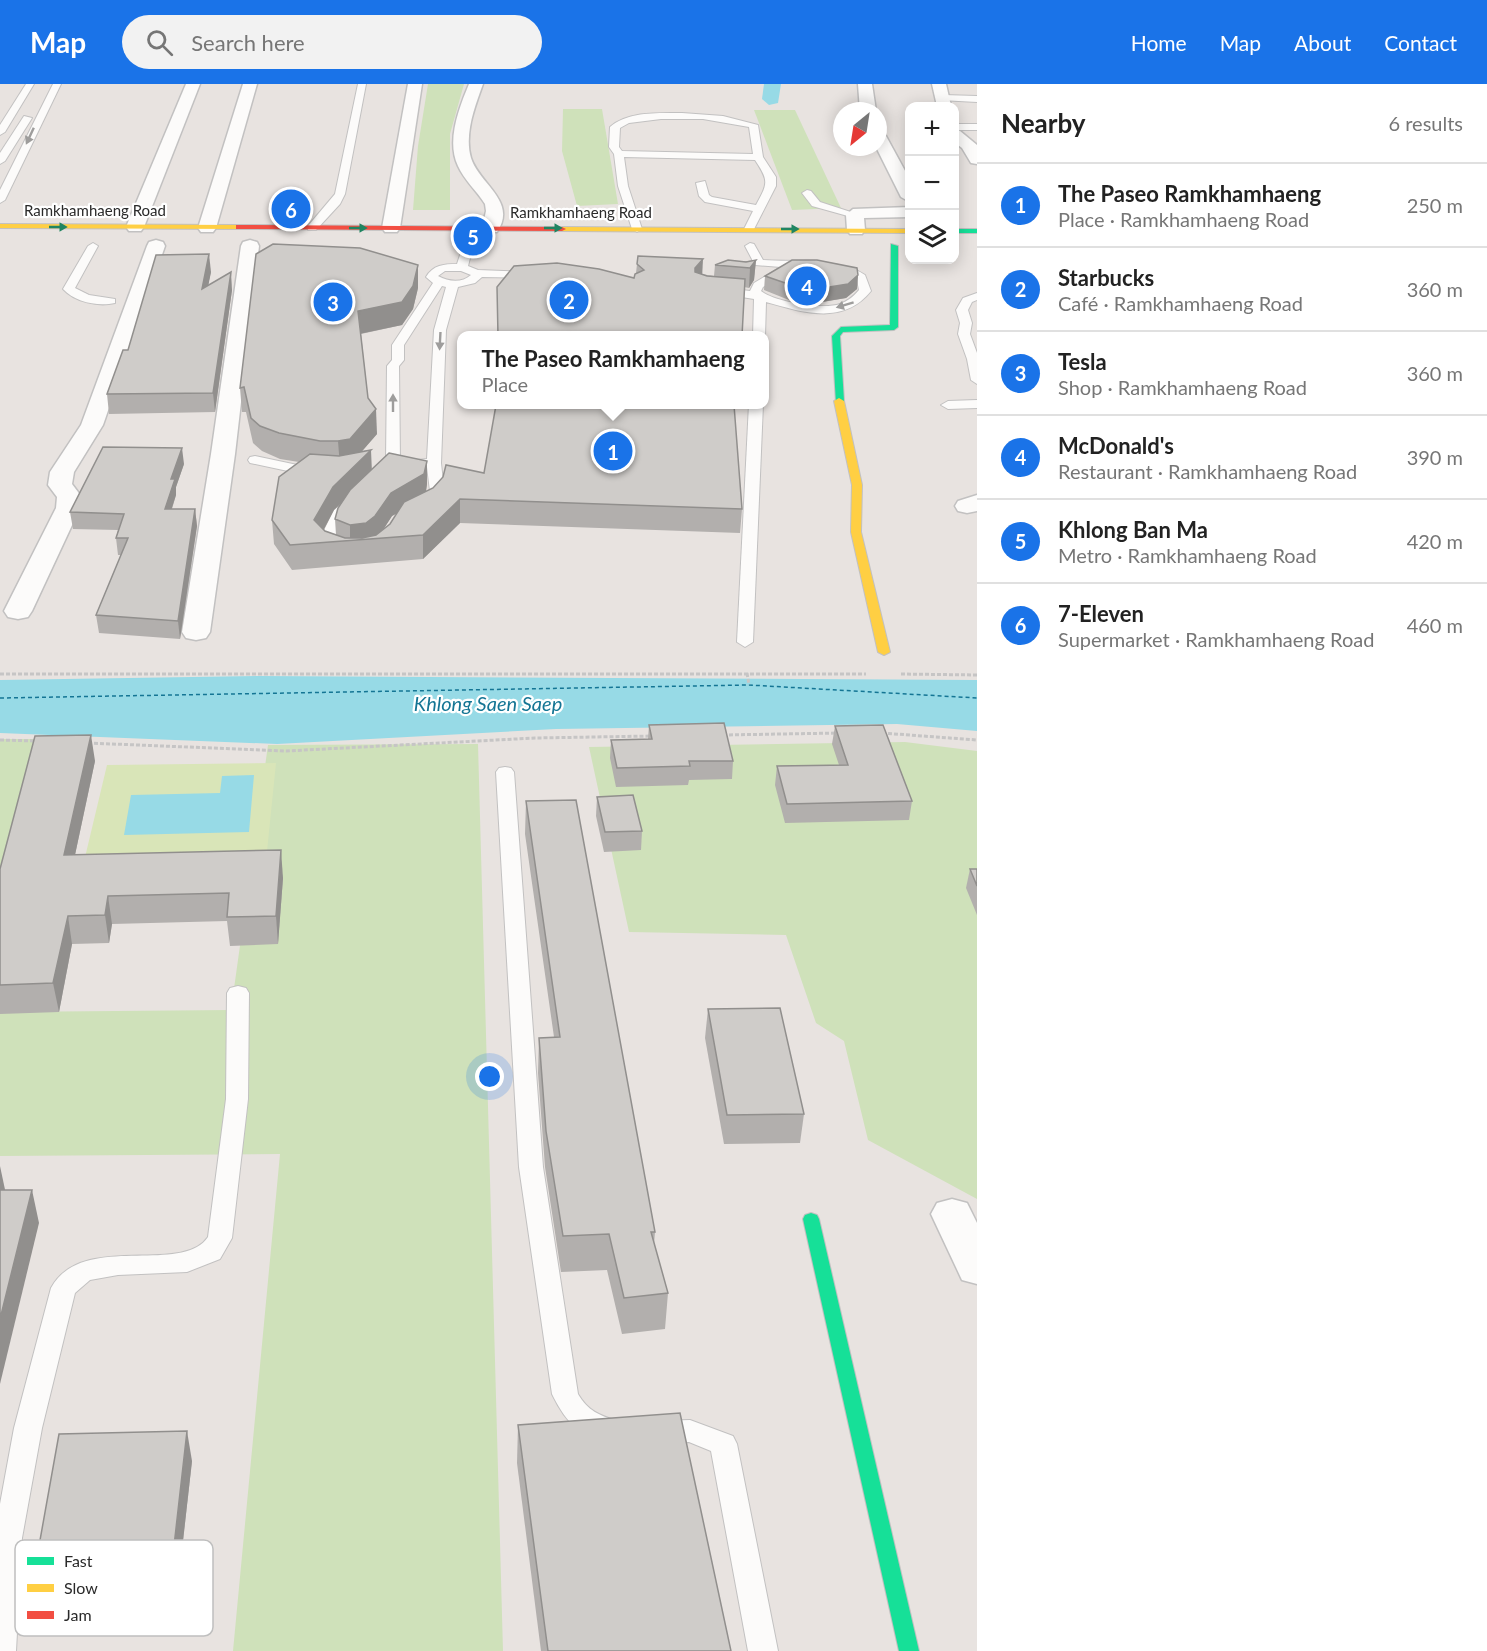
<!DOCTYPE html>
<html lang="en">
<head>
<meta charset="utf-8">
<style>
  :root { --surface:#fff; --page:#f2f2f2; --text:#222; --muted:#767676; --line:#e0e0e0; --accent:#1a73e8 }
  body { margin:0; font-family:Lato,sans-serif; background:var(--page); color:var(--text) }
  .controls { position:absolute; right:18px; top:18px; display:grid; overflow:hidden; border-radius:12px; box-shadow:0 3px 15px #0003 }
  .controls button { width:54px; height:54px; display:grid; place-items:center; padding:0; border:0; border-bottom:2px solid var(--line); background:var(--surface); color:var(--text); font:30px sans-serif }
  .compass { position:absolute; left:833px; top:18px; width:54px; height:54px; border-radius:50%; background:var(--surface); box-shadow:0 3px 15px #0003; rotate:210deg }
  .you { position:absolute; left:490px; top:993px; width:21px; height:21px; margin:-15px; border:4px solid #fff; border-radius:50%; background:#1a73e8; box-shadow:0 0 0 9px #1a73e833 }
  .badge { display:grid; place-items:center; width:39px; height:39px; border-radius:50%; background:var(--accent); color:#fff; font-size:20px; font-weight:700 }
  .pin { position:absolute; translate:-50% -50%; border:3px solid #fff; box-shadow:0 2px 6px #0006 }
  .popup { position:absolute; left:457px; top:247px; width:312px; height:78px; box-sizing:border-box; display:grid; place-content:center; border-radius:12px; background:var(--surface); filter:drop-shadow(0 2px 4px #0005); font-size:20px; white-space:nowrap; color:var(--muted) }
  .popup b { font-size:22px; color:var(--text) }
  .popup::after { content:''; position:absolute; left:50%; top:100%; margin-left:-12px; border:12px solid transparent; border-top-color:var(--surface) }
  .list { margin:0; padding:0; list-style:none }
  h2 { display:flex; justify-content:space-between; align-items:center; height:78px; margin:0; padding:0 24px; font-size:26px }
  h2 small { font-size:20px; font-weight:400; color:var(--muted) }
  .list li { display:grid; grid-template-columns:39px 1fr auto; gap:18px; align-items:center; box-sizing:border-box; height:84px; padding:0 24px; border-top:2px solid var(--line) }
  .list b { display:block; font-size:22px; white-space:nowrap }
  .list p { margin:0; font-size:20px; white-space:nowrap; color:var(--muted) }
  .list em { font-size:20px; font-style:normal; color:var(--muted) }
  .icon { flex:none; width:33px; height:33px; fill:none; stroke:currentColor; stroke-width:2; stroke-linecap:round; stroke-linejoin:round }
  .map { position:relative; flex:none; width:977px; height:1567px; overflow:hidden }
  header { display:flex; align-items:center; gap:36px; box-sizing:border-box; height:84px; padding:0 30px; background:var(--accent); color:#fff }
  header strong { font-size:28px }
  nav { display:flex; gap:33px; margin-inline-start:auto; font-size:21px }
  .search { width:420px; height:54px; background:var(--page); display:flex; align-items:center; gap:15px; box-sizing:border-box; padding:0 21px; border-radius:33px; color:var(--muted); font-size:22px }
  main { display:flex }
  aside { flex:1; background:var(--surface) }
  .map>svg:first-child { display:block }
</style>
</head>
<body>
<header>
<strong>Map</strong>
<div class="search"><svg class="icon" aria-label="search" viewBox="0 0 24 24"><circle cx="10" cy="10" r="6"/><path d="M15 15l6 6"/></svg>Search here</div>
<nav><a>Home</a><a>Map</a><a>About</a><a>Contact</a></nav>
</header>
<main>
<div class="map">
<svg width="977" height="1567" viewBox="0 0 977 1567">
  <rect width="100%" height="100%" fill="#e8e3e0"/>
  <g fill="#cfe1ba">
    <path d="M 428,0 L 464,0 L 450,50 L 450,126 L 413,126 L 418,62 Z"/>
    <path d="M 563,25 L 602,25 L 618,120 L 577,122 L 562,67 Z"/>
    <path d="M 754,26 L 795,26 L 841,124 L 792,126 Z"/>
    <path d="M 0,655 L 56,655 L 0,844 Z"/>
    <path d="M 905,658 L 977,667 L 977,1115 L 868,1056 L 844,957 L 816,939 L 786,851 L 629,848 L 589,663 Z"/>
    <path d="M 478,660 L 503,1567 L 233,1567 L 280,1070 L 0,1072 L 0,928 L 231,926 L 268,661 Z"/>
  </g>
  <path fill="#d9e5b8" d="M 276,679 L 265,787 L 81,790 L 107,681 Z"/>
  <g fill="#97dae6">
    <path d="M 764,0 L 781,0 L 778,19 L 769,21 L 762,15 Z"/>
    <path d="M 261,592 L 977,596 L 977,647 L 897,640 L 556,645 L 277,660 L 0,649 L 0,596 Z"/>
    <path d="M 254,691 L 249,748 L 124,751 L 131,711 L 220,709 L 222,692 Z"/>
  </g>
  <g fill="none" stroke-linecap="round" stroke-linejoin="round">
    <path stroke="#147594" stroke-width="1.5" stroke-dasharray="4 3" stroke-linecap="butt" d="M 0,614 L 749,601 L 977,614"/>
    <defs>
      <g id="lane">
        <path d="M 26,0 L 34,0 L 5,48 L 0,51 L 0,41 Z"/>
        <path d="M 53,0 L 61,0 L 5,116 L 0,119 L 0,106 Z"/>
        <path d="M 358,0 L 366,0 L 345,110 L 340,120 L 316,146 L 308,146 L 308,142 L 335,110 Z"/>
        <path d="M 943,11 L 977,12 L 977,18 L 940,16 L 940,12 Z"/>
        <path d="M 682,29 L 723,32 L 758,41 L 763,73 L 776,93 L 776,102 L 753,147 L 745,147 L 744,145 L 753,127 L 705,118 L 699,112 L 696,99 L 705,97 L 709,111 L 712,113 L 756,121 C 768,99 769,97 755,76 L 624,73 L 628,102 L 642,145 L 637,148 L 632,145 L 618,102 L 614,70 L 609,63 L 610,43 C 628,27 659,29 682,29 ZM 661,35 L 703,35 L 749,43 L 753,70 L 622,67 L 619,63 L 620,44 L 629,39 Z"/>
        <path d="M 24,32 L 32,34 L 5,77 L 0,80 L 0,69 Z"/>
        <rect x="954" y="40" width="23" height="6"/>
        <path d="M 807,106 L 811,107 L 820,118 L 860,131 L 855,134 L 812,122 L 802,109 Z"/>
        <path d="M 93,159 L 98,162 L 75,204 L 89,211 L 115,215 L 115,219 C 98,223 75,218 63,205 L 88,162 Z"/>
        <path d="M 468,159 L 473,162 L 468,182 L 478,186 L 534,188 L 540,191 L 534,194 L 482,193 L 475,199 L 458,203 L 446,246 L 441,379 L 444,407 L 432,426 L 427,427 L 420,423 L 430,407 L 427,383 L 418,382 L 416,379 L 418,376 L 427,375 L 434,246 L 446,203 L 442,202 L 404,261 L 404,276 L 399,282 L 400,378 L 387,394 L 382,395 L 375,391 L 386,377 L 387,282 L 392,276 L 392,261 L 433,199 L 426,193 C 433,181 444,180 457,180 L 463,162 ZM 445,187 L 461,187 L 471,191 C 462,199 449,198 438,192 Z"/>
        <path d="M 750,159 L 754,160 L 763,176 C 792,178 841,174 865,191 L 871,207 C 843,242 802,228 766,218 L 765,252 L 753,252 L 754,215 L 717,209 L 711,206 L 717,203 L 750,207 L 754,199 L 781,183 L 755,181 L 745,162 ZM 794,184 L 838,188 L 857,196 L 859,206 C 853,213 848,217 840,220 C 823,226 775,218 761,207 L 763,203 Z"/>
        <path d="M 977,209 L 977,216 L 972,218 L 968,226 L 972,239 L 970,250 L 977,269 L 977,300 L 971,296 L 967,275 L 958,250 L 960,239 L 956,226 L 963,214 Z"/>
        <path d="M 977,316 L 977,324 L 948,325 L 941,321 L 948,317 Z"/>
        <path d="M 749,320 L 763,320 L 753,558 L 745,563 L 737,558 Z"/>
        <path d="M 255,372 L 321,386 L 323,389 L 316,393 L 250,379 L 248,376 L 250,373 Z"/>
        <path d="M 351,413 L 358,417 L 342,437 L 334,460 L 343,469 L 340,472 L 330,472 L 318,461 C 322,444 333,417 351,413 Z"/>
        <path d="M 505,683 L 511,684 L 514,688 L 543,1083 L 578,1310 C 588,1327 599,1331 617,1337 L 621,1345 L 617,1353 C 585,1364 564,1335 552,1310 L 519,1083 L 496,688 L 499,684 Z"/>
        <path d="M 238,902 L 246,904 L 249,909 L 248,1015 L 232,1154 L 220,1175 L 187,1188 L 118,1191 L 90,1196 L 75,1209 L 42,1344 L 22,1454 L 16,1567 L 0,1567 L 0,1420 L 14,1344 L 51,1204 C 82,1147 182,1192 208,1153 L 226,1015 L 227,909 L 230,904 Z"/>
        <path d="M 690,1336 L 733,1352 L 737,1360 L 778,1567 L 748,1567 L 711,1367 L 689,1358 L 657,1359 L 647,1356 L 643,1348 L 647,1340 L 657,1337 Z"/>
      </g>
      <g id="street">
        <path d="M 186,0 L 200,0 L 144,143 L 141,147 L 129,147 L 126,143 Z"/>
        <path d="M 243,0 L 257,0 L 216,144 L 213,148 L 201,148 L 198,144 Z"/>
        <path d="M 408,0 L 422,0 L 400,144 L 397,148 L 385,148 L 382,144 Z"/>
        <path d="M 469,0 L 483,0 C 475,22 464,50 471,74 C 479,100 518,117 497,148 L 485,148 L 482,144 L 486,127 L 485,120 C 477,107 464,96 458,82 C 446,57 459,24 469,0 Z"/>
        <path d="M 858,0 L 872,0 L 876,27 L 860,27 Z"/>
        <path d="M 932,0 L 946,0 L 951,22 L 937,22 Z"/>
        <path d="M 954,45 L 960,47 L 977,61 L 977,80 L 971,79 L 962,64 L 954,58 Z"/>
        <path d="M 878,47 L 886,52 L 910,96 L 910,118 L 901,113 L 876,63 L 878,63 Z"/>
        <path d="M 910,123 L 910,133 L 864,134 L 865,146 L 862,150 L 850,150 L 847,146 L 846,131 L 853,125 Z"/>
        <path d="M 156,156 L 163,158 L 165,162 L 103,341 L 74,388 L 72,400 L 81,412 L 80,424 L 32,527 L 28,533 L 18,535 L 8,533 L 4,527 L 56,424 L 57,413 L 48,401 L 50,388 L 81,341 L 147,162 L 149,158 Z"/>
        <path d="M 250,156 L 257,158 L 259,162 L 235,370 L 210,548 L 206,554 L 196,556 L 186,554 L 182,548 L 211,370 L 241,162 L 243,158 Z"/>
        <path d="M 977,411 L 977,427 L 967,429 L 958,427 L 955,422 L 958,417 Z"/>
        <path d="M 952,1115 L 967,1119 L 977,1139 L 977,1200 L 962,1196 L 931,1130 L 937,1119 Z"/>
      </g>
      <g id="fast">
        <rect x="954" y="145" width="23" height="4"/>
        <path d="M 891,160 L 898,162 L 898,243 L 894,246 L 843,248 L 840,252 L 844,317 L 836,319 L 832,252 L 841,243 L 890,241 Z"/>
        <path d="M 811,1129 L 817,1131 L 819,1135 L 919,1567 L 899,1567 L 803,1135 L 805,1131 Z"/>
      </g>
      <g id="slow">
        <path d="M 0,140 L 239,141 L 243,143 L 239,145 L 0,144 Z"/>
        <path d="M 562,143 L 910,145 L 910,149 L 559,147 L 558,145 Z"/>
        <path d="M 839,314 L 844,317 L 862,401 L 861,448 L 890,568 L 884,571 L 878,568 L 851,448 L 852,401 L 834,317 Z"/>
      </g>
      <path id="jam" d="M 236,141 L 562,143 L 566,145 L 562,147 L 239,145 L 236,145 Z"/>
    </defs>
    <use href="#lane" stroke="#c2c1c1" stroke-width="2"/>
    <use href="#street" stroke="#c2c1c1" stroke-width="3"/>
    <use href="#fast" stroke="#c2c1c1" stroke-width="2"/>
    <use href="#slow" stroke="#c2c1c1" stroke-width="2"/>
    <use href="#jam" stroke="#c2c1c1" stroke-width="2"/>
    <g stroke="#c6c5c5" stroke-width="3" stroke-dasharray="4 2" stroke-linecap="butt">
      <path d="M 747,589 L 749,601"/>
      <path d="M 0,590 L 866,590"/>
      <path d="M 901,590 L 977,591"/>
      <path d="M 882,649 L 977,656"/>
      <path d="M 723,651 L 839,649"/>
      <path d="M 0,656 L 38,657"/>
      <path d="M 88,659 L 286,667 L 535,654 L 653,652"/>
    </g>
    <use href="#lane" fill="#fcfbfa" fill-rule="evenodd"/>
    <use href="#street" fill="#fcfbfa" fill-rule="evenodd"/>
    <use href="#fast" fill="#16e098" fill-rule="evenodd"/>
    <use href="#slow" fill="#ffcf43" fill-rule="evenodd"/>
    <use href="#jam" fill="#f24e42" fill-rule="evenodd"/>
  </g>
  <g fill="#b2afad" fill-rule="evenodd">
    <path d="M 756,176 L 754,196 L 749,204 L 744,203 L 742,252 L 498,252 L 497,203 L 634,194 L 636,189 L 637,180 L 714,192 L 715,181 Z"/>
    <path d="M 211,188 L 208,201 L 232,206 L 215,328 L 109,330 L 107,310 L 128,266 Z"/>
    <path d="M 858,191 L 857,205 L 846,214 L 822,218 L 789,216 L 764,206 L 765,192 Z"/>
    <path d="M 418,204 L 413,225 L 402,241 L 361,250 L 368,314 L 377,350 L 362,367 L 371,366 L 371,385 L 427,400 L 426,407 L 484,389 L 742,425 L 740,449 L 460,439 L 423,475 L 292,486 L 274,460 L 272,436 L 299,378 L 280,375 L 262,367 L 253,359 L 246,328 L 242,328 L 240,304 ZM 341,420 L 335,435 L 336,451 L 325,447 L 324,446 L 334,426 ZM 397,429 L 390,440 L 383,445 L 392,432 Z"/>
    <path d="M 184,380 L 176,403 L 176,411 L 172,425 L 195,425 L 197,442 L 180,555 L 99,549 L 96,531 L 121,471 L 118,471 L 116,454 L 118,446 L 73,445 L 70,428 Z"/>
    <path d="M 649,641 L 733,677 L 732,695 L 689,696 L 688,701 L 616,703 L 610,674 L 611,656 L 648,655 Z"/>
    <path d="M 835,642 L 912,717 L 909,736 L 785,739 L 775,701 L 777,682 L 839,681 L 832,660 Z"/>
    <path d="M 95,677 L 75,771 L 283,794 L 278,860 L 230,862 L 227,837 L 112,840 L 109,859 L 72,860 L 59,928 L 0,930 L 0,785 Z"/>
    <path d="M 597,713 L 642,747 L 641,766 L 604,768 L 596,732 Z"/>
    <path d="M 526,717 L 655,1148 L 654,1160 L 668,1209 L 665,1245 L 622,1250 L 607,1186 L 561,1188 L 545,1083 L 538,989 L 539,954 L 554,953 L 525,750 Z"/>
    <path d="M 970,785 L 977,785 L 977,831 L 966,804 Z"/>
    <path d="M 708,925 L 804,1030 L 800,1059 L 724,1060 L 705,954 Z"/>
    <path d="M 518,1341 L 731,1567 L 541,1567 L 517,1379 Z"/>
    <path d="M 192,1377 L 178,1501 L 44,1503 L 37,1473 Z"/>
  </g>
  <g fill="#918f8d">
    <path d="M 209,170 L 211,188 L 204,223 L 202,205 Z"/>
    <path d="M 703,175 L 702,195 L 693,205 L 695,184 Z"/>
    <path d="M 756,176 L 754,196 L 749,204 L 750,184 Z"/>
    <path d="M 418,181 L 418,204 L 413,225 L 402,241 L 359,250 L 358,227 Z"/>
    <path d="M 231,188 L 232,206 L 215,328 L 213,309 Z"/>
    <path d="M 858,191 L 857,205 L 846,214 L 822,218 L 823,204 Z"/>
    <path d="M 376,325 L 377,350 L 351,380 L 340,383 L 338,357 Z"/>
    <path d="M 182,364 L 184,380 L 176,403 L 176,411 L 166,442 L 165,425 L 171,395 Z"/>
    <path d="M 371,366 L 372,389 L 334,426 L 316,460 L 314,436 L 333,403 Z"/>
    <path d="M 427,377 L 427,400 L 425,414 L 392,432 L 378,454 L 350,456 L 350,441 L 391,409 Z"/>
    <path d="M 460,415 L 460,439 L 423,475 L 423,451 Z"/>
    <path d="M 195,425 L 197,442 L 180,555 L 178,537 Z"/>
    <path d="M 91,651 L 95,677 L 69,799 L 64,771 Z"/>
    <path d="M 281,766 L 283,794 L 278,860 L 276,832 Z"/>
    <path d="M 108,812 L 112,840 L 109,859 L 105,831 Z"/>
    <path d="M 68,832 L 72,860 L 59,928 L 53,899 Z"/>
    <path d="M 0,1082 L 7,1115 L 0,1134 Z"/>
    <path d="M 32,1106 L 39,1139 L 0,1300 L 0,1235 Z"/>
    <path d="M 187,1347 L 192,1377 L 178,1501 L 173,1471 Z"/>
  </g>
  <g fill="#cfccc9" stroke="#918f8d" stroke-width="1.5">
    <path d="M 273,160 L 360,164 L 418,181 L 413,202 L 402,218 L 358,227 L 368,314 L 376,325 L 350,355 L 338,357 L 320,357 L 279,349 L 260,342 L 251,334 L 244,303 L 240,304 L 256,170 Z"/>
    <path d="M 209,170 L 202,205 L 231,188 L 213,309 L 107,310 L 123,266 L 128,266 L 156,171 Z"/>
    <path d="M 638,172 L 703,175 L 695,184 L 695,188 L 707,192 L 745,195 L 742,252 L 498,252 L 497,203 L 514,182 L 557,179 L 599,185 L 634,194 L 635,190 L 644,186 L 637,180 Z"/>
    <path d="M 728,176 L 746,178 L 756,176 L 750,184 L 715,181 Z"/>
    <path d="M 792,176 L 817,176 L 857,184 L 858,191 L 848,200 L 823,204 L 791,201 L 765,192 Z"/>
    <path d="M 496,321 L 734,321 L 742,425 L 460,415 L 423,451 L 290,461 L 272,436 L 279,393 L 310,370 L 339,372 L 371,366 L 333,403 L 314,436 L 325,447 L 345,454 L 362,454 L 376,451 L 390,440 L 404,418 L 433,404 L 443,393 L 446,381 L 484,389 Z"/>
    <path d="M 103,363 L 182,364 L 171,395 L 175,395 L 165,425 L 195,425 L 178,537 L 96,531 L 128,454 L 116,454 L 124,430 L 70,428 Z"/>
    <path d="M 389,369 L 427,377 L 424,390 L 391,409 L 375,432 L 366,439 L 350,441 L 335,435 L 338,424 L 350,406 Z"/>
    <path d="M 724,639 L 733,677 L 689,677 L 690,682 L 617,684 L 611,656 L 652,655 L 649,641 Z"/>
    <path d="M 883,641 L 912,717 L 787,720 L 777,682 L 848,681 L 835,642 Z"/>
    <path d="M 91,651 L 64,771 L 281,766 L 276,832 L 227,833 L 229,809 L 108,812 L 105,831 L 68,832 L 53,899 L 0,901 L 0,785 L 35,652 Z"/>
    <path d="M 633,711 L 642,747 L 605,748 L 597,713 Z"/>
    <path d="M 576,716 L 655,1148 L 651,1148 L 668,1209 L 624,1214 L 609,1150 L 563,1152 L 546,1047 L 539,954 L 560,953 L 526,717 Z"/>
    <path d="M 970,785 L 977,785 L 977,802 Z"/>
    <path d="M 780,924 L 804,1030 L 727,1031 L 708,925 Z"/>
    <path d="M 0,1106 L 32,1106 L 0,1235 Z"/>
    <path d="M 680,1329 L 731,1567 L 548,1567 L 518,1341 Z"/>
    <path d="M 187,1347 L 173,1471 L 37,1473 L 59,1350 Z"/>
  </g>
  <defs><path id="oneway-solid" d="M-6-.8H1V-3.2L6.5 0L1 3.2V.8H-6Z" transform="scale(1.5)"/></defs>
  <g fill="#9e9d9c">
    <use href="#oneway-solid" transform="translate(30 52) rotate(115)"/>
    <use href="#oneway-solid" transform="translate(845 221) rotate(163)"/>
    <use href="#oneway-solid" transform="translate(440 257) rotate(93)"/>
    <use href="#oneway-solid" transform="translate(393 319) rotate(-90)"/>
  </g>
  <g fill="#208561">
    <use href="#oneway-solid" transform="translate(58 143)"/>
    <use href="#oneway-solid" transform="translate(358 144)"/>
    <use href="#oneway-solid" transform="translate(553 144)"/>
    <use href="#oneway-solid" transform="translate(790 145)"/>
  </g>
  <g text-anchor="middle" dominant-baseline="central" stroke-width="4.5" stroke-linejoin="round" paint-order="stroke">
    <g font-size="15" fill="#2a2a2a" stroke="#fff">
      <text x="95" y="126">Ramkhamhaeng Road</text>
      <text x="581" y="128">Ramkhamhaeng Road</text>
    </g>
    <g font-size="20" font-style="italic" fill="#147594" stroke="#fff">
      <text x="488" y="619">Khlong Saen Saep</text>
    </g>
  </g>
  <rect x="15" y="1456" width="198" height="96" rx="9" fill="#fff" stroke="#bfbfbf" stroke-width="1.5"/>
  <rect x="27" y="1473" width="27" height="8" fill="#16e098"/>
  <rect x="27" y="1500" width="27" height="8" fill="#ffcf43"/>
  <rect x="27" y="1527" width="27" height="8" fill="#f24e42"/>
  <g font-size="16" fill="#2a2a2a">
    <text x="64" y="1483">Fast</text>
    <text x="64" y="1510">Slow</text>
    <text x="64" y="1537">Jam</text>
  </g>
</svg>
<div class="controls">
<button>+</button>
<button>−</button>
<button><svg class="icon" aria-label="layers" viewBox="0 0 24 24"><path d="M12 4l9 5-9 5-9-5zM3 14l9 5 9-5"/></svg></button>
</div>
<svg class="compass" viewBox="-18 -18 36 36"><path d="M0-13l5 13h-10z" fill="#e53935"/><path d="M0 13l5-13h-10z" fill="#767676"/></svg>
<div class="you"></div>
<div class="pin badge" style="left:613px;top:367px">1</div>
<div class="popup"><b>The Paseo Ramkhamhaeng</b>Place</div>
<div class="pin badge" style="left:569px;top:216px">2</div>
<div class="pin badge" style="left:333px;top:218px">3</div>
<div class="pin badge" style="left:807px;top:202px">4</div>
<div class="pin badge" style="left:473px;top:152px">5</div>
<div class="pin badge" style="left:291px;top:125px">6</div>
</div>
<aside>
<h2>Nearby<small>6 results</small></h2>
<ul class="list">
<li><span class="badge">1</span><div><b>The Paseo Ramkhamhaeng</b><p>Place · Ramkhamhaeng Road</p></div><em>250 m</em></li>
<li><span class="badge">2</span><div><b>Starbucks</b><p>Café · Ramkhamhaeng Road</p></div><em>360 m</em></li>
<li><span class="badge">3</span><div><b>Tesla</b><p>Shop · Ramkhamhaeng Road</p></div><em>360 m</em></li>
<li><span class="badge">4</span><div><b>McDonald's</b><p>Restaurant · Ramkhamhaeng Road</p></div><em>390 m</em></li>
<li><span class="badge">5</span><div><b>Khlong Ban Ma</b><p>Metro · Ramkhamhaeng Road</p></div><em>420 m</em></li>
<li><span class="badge">6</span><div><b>7-Eleven</b><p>Supermarket · Ramkhamhaeng Road</p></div><em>460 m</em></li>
</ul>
</aside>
</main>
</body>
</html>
